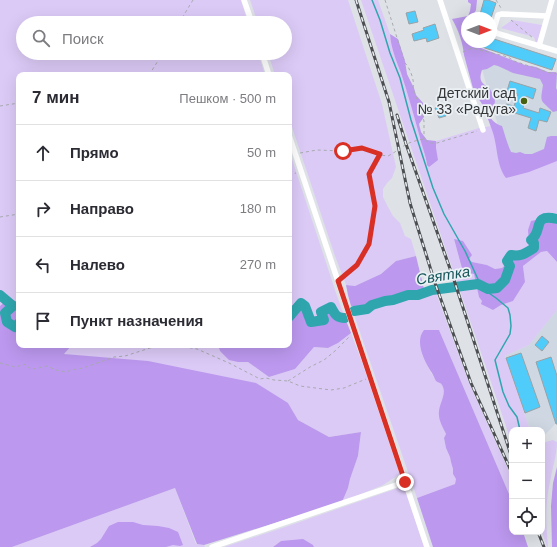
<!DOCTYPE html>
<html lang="ru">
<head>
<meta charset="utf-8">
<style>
  :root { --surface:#fff; --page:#f7f7f7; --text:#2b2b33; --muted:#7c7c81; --line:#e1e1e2 }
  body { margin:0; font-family:Helvetica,sans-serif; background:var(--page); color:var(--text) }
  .controls { position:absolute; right:12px; bottom:12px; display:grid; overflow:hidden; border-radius:8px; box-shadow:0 4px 16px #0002 }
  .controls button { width:36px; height:36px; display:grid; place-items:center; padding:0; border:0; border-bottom:1px solid var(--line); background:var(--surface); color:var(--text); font:20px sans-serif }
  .compass { position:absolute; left:461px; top:12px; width:36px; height:36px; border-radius:50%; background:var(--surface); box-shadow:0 4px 16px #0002; rotate:90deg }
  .stop { position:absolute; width:12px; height:12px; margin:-9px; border:3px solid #d93025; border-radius:50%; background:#fff }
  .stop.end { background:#d93025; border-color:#fff; box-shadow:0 1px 4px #0008 }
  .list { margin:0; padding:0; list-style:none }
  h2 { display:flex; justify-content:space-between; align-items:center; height:52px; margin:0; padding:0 16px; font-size:17px }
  h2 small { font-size:13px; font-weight:400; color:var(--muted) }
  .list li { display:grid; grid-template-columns:26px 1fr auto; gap:12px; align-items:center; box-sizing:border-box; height:56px; padding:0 16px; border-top:1px solid var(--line) }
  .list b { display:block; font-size:15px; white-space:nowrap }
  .list em { font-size:13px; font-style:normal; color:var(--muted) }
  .icon { flex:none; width:22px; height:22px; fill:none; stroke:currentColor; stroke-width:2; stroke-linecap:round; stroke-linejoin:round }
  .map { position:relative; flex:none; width:557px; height:547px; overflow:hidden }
  .search { position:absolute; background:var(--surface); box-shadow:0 4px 16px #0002; left:16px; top:16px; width:276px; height:44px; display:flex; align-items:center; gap:10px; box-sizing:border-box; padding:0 14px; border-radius:22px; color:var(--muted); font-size:15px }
  .panel { position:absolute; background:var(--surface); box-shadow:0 4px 16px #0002; left:16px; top:72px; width:276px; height:276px; border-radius:8px }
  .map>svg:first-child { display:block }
</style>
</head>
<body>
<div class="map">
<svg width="557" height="547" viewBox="0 0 557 547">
  <rect width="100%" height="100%" fill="#dee2e7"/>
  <g fill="#ced7e2">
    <path d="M 478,55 L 557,78 L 557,141 L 550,152 L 510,168 Z"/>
    <path d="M 557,310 L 557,422 L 542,438 L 542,430 L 530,430 L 505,356 L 529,345 Z"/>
  </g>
  <g fill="#dbcaf6">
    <path d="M 0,0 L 241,0 L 248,23 L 23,23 L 23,53 L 258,53 L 265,75 L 19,75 L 19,302 L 8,300 L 0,306 Z"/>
    <path d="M 250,0 L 348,0 L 382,104 L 396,167 L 392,178 L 387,183 L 383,189 L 383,197 L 388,207 L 393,216 L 400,223 L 405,236 L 411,239 L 416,256 L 396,261 L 381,274 L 355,286 L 346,285 L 335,256 L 289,118 L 289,75 L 275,75 L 268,53 L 285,53 L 285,23 L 258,23 Z"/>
    <path d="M 361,0 L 378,0 L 390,34 C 391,48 397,62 402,76 C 409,96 414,117 420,138 C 422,147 426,155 427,165 L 436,148 L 436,141 L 479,128 L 498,125 L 510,168 L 550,152 L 557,141 L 557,224 L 552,222 L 536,220 L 528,230 L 529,246 L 523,250 L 508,254 L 506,264 L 502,268 L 495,269 L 487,265 L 472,262 L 454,239 L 463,272 L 474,274 L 479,296 L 493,310 L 501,305 L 513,301 L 525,282 L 523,266 L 541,252 L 547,251 L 557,262 L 557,310 L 529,345 L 505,356 L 530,430 L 512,430 L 512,444 C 462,296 411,148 361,0 Z"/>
    <path d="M 512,20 L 542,25 L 538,43 L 536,43 L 534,37 L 501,28 Z"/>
    <path d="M 289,150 L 336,293 L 345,318 L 339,318 L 336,315 L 324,320 L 311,322 L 305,306 L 293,313 L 289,317 Z"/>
    <path d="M 424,289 L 426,295 L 436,293 L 469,383 L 512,478 L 512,501 L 439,330 L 421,345 C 424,357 428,370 436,380 C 439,383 443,383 444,389 C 444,393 443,397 442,401 C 438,416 439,420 446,434 L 444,438 L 446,448 L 450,457 L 451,462 L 453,469 L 453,474 L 456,479 L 455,484 L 417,498 L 351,306 L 358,307 L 363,307 L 369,302 L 383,297 L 392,297 L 407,291 L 416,291 Z"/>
    <path d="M 351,333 L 387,427 L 400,474 L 383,485 L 342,502 L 348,488 L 350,479 L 358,456 L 361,432 L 329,437 L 298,420 L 288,403 L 64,354 L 72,345 L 218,345 L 220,351 L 238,362 L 248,362 L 269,377 L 295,369 L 314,347 L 328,348 L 338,343 Z"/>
    <path d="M 553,440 L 557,442 C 557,455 552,469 550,482 C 545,503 546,525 548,547 L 547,547 L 542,532 L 542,443 Z"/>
    <path d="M 404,486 L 424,547 L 314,547 L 313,545 L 281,541 L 273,547 L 224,547 L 288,526 Z"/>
    <path d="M 175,488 L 196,544 L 204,545 L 205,547 L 12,547 Z"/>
  </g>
  <g fill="#bc98ee">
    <path d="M 468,0 L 477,0 L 476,10 L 472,18 L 467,18 L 467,42 L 474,42 L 476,46 L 525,65 L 536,67 L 548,72 L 554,72 L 557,73 L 556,88 L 557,90 L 557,111 L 553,112 C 540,99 540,104 543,85 L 540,79 L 513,73 L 498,66 L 494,65 L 487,69 L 482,70 C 479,78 480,84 489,87 C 491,91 495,98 495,102 C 494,106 491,108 490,112 C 489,119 495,124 502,126 C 505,135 507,143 511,152 L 516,153 L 520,152 L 525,154 L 532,154 L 544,149 L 547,137 L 551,136 L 557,136 L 557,161 L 529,172 L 506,178 C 496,165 498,146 492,130 C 489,122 486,113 482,104 C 480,100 476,97 474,92 L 464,55 C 463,43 458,29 452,19 L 468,16 L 470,11 L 471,4 L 468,2 Z"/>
    <path d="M 390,34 L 398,39 L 405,61 L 407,74 L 414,88 L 416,95 L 423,103 L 424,117 L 419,124 L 421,132 L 427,140 L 436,141 L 436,148 L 438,160 L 429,167 L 427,165 C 426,155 422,147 420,138 C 414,116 408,94 401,73 C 396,60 391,48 390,34 Z"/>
    <path d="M 536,220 L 552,222 L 557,224 L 557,262 L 547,251 L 541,252 L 523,266 L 525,282 L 513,301 L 501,305 L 493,310 L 481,304 L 482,301 L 479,297 L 474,274 L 463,272 L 454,239 L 463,241 L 472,255 L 469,259 L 472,262 L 487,265 L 495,269 L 502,268 L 506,264 L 508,254 L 523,250 L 529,246 L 528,230 L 531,221 Z"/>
    <path d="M 416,256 L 424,289 L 416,291 L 407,291 L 392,297 L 383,297 L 369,302 L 363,307 L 358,307 L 351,306 L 348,295 L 346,285 L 355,286 L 381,274 L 396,261 Z"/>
    <path d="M 8,299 L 19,302 L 19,345 L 72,345 L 64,354 L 148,361 L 256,383 L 288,403 L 298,420 L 329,437 L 361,432 L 358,456 L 350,479 L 348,488 L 342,502 L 204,545 L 197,544 L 175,488 L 12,547 L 0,547 L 0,306 Z"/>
    <path d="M 301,303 L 305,306 L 311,322 L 323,320 L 321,312 L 331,307 C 335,314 336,318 345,318 L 351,333 L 338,343 L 328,348 L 314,347 L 295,369 L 269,377 L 248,362 L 238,362 L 229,360 L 220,351 L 218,345 L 289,345 L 289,317 Z"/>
    <path d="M 424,330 L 439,330 L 512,501 L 512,532 L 523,532 L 528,547 L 433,547 L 417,498 L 455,484 L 456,479 L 453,474 L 453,469 L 451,462 L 450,457 L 446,448 L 444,438 L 446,434 C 442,426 438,419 439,411 C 440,403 446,394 443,387 C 442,383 439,383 436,381 C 435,379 433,375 432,373 C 425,362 414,342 424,330 Z"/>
    <path d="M 557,467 L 557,547 L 552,547 L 551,506 L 553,483 Z"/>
    <path d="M 118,522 L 133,522 L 143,525 L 158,526 L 169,528 L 178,532 L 183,545 L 180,546 L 173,545 L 166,547 L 90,547 L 97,543 L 101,539 L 109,526 Z"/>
    <path d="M 303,539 L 313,545 L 314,547 L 273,547 L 281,541 Z"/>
  </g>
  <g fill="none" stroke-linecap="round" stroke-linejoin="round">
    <path stroke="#2fa6ae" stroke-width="1.5" d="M 372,0 L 380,20 L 390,53 L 400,78 L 411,120 L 433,188 L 444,214 L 465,251 L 477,277 L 483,289 L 496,298 L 508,308 L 510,315 L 511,326 L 510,334 L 495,360 L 503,392 L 509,406 L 517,417 L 520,430"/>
    <g stroke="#2fa6ae" stroke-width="10">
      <path d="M 0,295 L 13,306 L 5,313 L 7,322 L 15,327 L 19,323"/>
      <path d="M 354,311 L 367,309 L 372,305 L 385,301 L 393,300 L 408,295 L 418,295 L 432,290 L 478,284 L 488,289 L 497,288 L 505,280 L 510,266 L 507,261 L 511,255 C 521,257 526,253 534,248 L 534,243 L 531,240 C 544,231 531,213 557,219"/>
      <path d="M 289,317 L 301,303 L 305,306 L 311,322 L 324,320 L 321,312 L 331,307 C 335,314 336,318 345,318"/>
    </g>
  </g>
  <g fill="#50ccfb" stroke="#9ba1a4">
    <path d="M 484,0 L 488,0 L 496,3 L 491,18 L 479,18 Z"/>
    <path d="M 415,11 L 418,22 L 409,24 L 406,13 Z"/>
    <path d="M 435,24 L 439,38 L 427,42 L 426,38 L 414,41 L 412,34 L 424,30 L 423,28 Z"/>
    <path d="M 491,38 L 556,59 L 552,70 L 479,46 L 480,42 L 491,42 Z"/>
    <path d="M 510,81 L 536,89 L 533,99 L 526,96 L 523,108 L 539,113 L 540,108 L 551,112 L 547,122 L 539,120 L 536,131 L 528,128 L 531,118 L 505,110 L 506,104 L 514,106 L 518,94 L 507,91 Z"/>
    <path d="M 443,105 L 446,116 L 439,118 L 435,108 Z"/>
    <path d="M 542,336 L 549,342 L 542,351 L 535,345 Z"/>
    <path d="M 521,353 L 540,407 L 525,413 L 506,358 Z"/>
    <path d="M 551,357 L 557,376 L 557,424 L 556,424 L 536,362 Z"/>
  </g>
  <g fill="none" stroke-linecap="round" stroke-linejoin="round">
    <g stroke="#a7aaae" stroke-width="1" stroke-dasharray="3 3" stroke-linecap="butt">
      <path d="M 385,0 L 405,63 C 410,68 415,81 413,88 L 424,121 L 424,139"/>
      <path d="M 496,0 L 501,8"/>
      <path d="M 511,20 L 533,38"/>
      <path d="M 179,23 L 193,0"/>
      <path d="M 463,52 L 472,48 L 508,57 L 514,61 L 553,74 L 557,72"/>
      <path d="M 149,75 L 163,53"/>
      <path d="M 0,106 L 19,103"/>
      <path d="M 300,153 L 317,150 L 343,151 L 362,148 L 380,155 L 388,156 C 394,153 399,149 405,145 C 410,142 418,140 424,139 L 429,143 L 437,143 L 477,131"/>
      <path d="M 289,175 L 296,173"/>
      <path d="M 0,217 L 19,214"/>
      <path d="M 342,277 L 357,265 L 369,244 L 375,206 L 369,173 L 380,155"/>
      <path d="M 0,363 L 15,367 L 26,364 L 29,368 L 33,369 L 47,366 L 56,370 L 66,372 L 71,370 L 83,368 L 114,357 L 125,356 L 150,348 L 159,346 L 180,346 L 197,349 L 229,363 L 260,379 L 266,378 L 274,380 L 288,381 L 300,386 L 331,390 L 344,388 L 366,379"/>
      <path d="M 288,381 L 310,367 L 324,360 L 335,351 L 350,336"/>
    </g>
    <g stroke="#fff" stroke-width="5.5">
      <path d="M 244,0 L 252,23"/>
      <path d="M 440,0 L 483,130"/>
      <path d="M 547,16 L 502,14 L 498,15 L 494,29 L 496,33 L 557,51"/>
      <path d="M 539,46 L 552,0"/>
      <path d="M 262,53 L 269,75"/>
      <path d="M 289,135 L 427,547"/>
      <path d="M 212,547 L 405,482"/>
    </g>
    <defs>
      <g id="rail">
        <path d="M 356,0 L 389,102 L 410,203 L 435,283 L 471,383 L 512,473"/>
        <path d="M 397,115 L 406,144 L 454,280 L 512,458"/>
        <path d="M 538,532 L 544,547"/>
      </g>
    </defs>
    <use href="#rail" stroke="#4c4e51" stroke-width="3"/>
    <use href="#rail" stroke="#ebf0f4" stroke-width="1.5" stroke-dasharray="4.5" stroke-linecap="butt"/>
  </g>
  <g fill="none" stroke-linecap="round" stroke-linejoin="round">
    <path stroke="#d93025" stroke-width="5" d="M 343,151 L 362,148 L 380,154 L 369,174 L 375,206 L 369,244 L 357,265 L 338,281 L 405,482"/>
  </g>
  <circle fill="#486110" stroke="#ebf0f4" stroke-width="1.5" cx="524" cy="101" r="4"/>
  <g text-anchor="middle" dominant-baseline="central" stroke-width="3.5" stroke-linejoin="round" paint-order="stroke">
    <g font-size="14" fill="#343638" stroke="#ebf0f4" text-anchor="end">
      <text x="516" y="93">Детский сад<tspan x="516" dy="16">№ 33 «Радуга»</tspan></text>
    </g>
    <g font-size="15" font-style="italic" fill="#17575b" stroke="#ebf0f4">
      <text transform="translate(443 275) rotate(-9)">Святка</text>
    </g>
  </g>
</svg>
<div class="controls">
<button>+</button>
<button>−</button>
<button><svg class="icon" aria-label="locate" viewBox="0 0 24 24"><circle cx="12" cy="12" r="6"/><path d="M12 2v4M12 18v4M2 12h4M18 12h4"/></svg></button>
</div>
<svg class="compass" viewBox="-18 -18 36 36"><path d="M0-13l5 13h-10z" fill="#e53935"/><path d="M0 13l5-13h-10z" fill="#7c7c81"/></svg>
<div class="stop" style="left:343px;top:151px"></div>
<div class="stop end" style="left:405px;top:482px"></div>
<div class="search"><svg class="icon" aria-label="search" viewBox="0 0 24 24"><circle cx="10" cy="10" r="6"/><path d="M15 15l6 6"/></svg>Поиск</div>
<section class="panel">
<h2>7 мин<small>Пешком · 500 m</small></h2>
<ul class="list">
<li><svg class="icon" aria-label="ahead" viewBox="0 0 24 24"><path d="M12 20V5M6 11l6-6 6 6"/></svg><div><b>Прямо</b></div><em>50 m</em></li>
<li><svg class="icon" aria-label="right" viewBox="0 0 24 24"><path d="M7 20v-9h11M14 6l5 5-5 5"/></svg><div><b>Направо</b></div><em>180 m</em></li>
<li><svg class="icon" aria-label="left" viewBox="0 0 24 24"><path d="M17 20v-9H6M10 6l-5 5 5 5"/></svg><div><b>Налево</b></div><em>270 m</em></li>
<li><svg class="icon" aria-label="arrive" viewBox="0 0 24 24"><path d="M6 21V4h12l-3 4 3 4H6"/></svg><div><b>Пункт назначения</b></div></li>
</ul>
</section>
</div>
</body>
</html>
